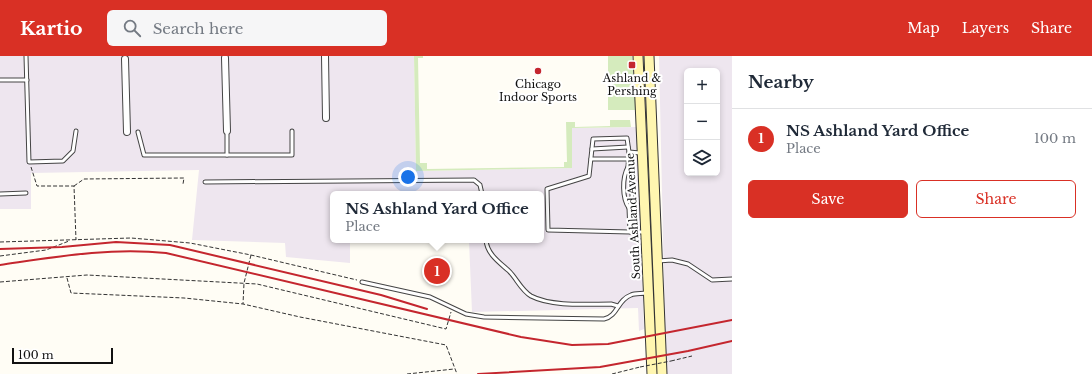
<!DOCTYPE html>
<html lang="en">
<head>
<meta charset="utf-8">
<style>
  :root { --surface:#fff; --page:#f6f6f7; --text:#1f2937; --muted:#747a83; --line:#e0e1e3; --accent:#d93025 }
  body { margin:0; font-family:"Libre Baskerville",serif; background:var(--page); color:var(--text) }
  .controls { position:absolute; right:12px; top:12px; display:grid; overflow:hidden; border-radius:6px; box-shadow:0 2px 6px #0003 }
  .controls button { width:36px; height:36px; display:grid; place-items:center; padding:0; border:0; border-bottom:1px solid var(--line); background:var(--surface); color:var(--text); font:20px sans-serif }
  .scale { position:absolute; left:12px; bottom:10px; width:101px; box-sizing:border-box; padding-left:4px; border:2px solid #111; border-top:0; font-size:11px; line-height:14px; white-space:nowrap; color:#111; -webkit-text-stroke:3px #fff; paint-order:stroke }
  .you { position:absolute; left:408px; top:121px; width:14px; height:14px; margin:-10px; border:3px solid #fff; border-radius:50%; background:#1a73e8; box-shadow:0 0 0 6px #1a73e833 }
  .badge { display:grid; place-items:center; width:26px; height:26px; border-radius:50%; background:var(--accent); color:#fff; font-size:13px; font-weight:700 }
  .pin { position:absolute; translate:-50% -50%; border:2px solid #fff; box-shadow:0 1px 4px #0006 }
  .popup { position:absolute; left:330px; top:135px; width:214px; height:52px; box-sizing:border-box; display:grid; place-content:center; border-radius:6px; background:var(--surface); filter:drop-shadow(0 1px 3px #0005); font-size:13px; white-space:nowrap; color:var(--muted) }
  .popup b { font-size:15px; color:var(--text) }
  .popup::after { content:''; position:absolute; left:50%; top:100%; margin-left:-8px; border:8px solid transparent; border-top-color:var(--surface) }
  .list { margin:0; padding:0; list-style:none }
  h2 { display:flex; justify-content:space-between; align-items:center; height:52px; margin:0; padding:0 16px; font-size:17px }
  h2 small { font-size:13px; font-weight:400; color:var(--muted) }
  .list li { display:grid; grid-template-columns:26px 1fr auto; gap:12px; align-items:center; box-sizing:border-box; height:60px; padding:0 16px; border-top:1px solid var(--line) }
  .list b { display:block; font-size:15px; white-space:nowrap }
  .list p { margin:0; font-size:13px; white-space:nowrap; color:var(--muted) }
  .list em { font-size:13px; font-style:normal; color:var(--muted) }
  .actions { display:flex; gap:8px; padding:12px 16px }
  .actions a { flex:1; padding:9px 0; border:1px solid var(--accent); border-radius:6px; text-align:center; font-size:14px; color:var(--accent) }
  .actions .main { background:var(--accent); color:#fff }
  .icon { flex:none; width:22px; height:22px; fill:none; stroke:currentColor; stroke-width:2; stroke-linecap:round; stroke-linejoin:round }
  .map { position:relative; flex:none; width:732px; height:318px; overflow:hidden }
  header { display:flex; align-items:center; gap:24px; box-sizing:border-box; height:56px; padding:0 20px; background:var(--accent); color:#fff }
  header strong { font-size:19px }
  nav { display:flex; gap:22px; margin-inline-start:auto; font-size:14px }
  .search { width:280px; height:36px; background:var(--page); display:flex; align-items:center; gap:10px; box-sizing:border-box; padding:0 14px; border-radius:6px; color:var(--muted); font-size:15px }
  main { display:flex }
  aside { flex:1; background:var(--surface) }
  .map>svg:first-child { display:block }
</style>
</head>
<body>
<header>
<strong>Kartio</strong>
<div class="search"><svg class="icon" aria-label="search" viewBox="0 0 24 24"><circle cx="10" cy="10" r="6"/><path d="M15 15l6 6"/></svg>Search here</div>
<nav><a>Map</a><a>Layers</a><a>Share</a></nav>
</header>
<main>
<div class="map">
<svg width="732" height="318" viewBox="0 0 732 318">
  <rect width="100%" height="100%" fill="#fffdf5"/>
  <g fill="#eee6ef" fill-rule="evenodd">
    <path d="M 0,0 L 414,0 L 416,115 L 572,112 L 572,72 L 637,71 L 644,273 L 639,275 L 638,252 L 472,256 L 469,185 L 350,187 L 350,207 L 286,201 L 285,187 L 192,184 L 199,114 L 31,117 L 31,153 L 0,153 ZM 333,138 L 541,138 L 541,184 L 333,184 Z"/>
    <path d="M 659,0 L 732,0 L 732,318 L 666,318 ZM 687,15 L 717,15 L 717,117 L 687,117 Z"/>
  </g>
  <g fill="#d5ebbd">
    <path d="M 414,0 L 423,0 L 423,2 L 418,2 L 420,107 L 427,107 L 427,113 L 564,111 L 564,106 L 567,106 L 566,66 L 575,66 L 575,71 L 610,70 L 610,64 L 630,64 L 631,71 L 572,72 L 572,112 L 416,115 Z"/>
    <path d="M 608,0 L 632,0 L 636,54 L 608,54 Z"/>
  </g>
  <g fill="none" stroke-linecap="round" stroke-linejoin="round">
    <defs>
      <g id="lane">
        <path d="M 26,0 L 29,106 L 63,105 L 73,95 L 76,75"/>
        <path d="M 0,24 L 27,24"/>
        <path d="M 138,76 L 144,99 L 227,99 L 227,75"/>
        <path d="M 592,93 L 628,91"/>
        <path d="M 629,96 L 627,82 L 593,83 L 589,120 L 547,133 L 548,174 L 630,176"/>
        <path d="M 640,97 L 629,96 L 628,111 L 631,116 L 632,140 L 629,152 L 630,176 L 644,176"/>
        <path d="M 227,99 L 292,99 L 292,75"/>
        <path d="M 591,103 L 629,103"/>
        <path d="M 628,111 C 622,122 622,142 629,152"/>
        <path d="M 205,126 L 474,124 L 480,129 L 482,138"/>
        <path d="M 0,138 L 26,137"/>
        <path d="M 486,184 C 487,198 499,206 509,215 C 517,223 521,234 531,240 C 552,251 588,248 611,248 L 618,250"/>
        <path d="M 658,205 L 672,204 L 688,208 L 712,224 L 732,223"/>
        <path d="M 362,226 L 430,241 L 466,258 L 484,261 L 604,263 C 618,260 617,244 631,239 C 635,237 642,238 646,237"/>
      </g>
      <g id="street">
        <path d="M 325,0 L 326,62"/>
        <path d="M 225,2 L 227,75"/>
        <path d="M 125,3 L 127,76"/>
      </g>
      <g id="secondary">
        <path d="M 638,0 L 652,318"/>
        <path d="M 649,0 L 662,318"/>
      </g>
    </defs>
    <use href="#lane" stroke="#444" stroke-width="5"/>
    <use href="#street" stroke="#444" stroke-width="8"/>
    <use href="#secondary" stroke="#333" stroke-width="11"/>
    <g stroke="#333" stroke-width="1" stroke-dasharray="4 2" stroke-linecap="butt">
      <path d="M 31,111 L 37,130 L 74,130 L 76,184"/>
      <path d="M 74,130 L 84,123 L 184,122 L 183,128"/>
      <path d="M 0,186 L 131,182 L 190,187 L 251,199 L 357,224"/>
      <path d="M 251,199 L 244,227 L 243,248 L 300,261 L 446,289 L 457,318"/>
      <path d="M 0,200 L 46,194 L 69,185"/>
      <path d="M 67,222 L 71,237 L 184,242 L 243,248"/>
      <path d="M 0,226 L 87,219 L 257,228 L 446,273 L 451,256"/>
      <path d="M 671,305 L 692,300"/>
      <path d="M 407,318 L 454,313"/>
      <path d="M 612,318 L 640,311"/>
    </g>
    <use href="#lane" stroke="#fff" stroke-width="3"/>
    <use href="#street" stroke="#fff" stroke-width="6"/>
    <use href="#secondary" stroke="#fff6b0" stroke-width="9"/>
    <g stroke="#c4262e" stroke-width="2">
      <path d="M 0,193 L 62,191 L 116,186 L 170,189 L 381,239 L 427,253"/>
      <path d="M 0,209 C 55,201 110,191 166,197 L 521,281 L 572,289 L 608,288 L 732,264"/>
      <path d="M 478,318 L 600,311 L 688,295 L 732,285"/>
    </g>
    <path stroke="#333" stroke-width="1" stroke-dasharray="4 2" stroke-linecap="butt" d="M 640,311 L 671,305"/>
  </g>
  <g fill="#c4262e" stroke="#fff" stroke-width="1.5">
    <rect x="628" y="5" width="8" height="8" rx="2"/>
    <circle cx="538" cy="15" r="4"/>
  </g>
  <g text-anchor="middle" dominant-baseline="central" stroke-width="4" stroke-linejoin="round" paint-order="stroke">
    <g font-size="11" fill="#111" stroke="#fff">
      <text x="632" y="22">Ashland &amp;<tspan x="632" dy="13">Pershing</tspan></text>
      <text x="538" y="28">Chicago<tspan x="538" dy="13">Indoor Sports</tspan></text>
    </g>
    <g font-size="11" fill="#111" stroke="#fff">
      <text transform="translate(633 160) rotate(-93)">South Ashland Avenue</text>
    </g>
  </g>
</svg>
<div class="controls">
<button>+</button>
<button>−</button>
<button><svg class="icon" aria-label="layers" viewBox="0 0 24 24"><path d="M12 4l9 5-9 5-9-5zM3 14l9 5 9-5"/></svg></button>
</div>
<div class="scale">100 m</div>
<div class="you"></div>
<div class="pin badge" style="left:437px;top:215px">1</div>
<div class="popup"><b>NS Ashland Yard Office</b>Place</div>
</div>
<aside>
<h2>Nearby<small></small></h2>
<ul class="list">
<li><span class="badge">1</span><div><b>NS Ashland Yard Office</b><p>Place</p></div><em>100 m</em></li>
</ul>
<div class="actions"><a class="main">Save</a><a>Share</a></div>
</aside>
</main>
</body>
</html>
